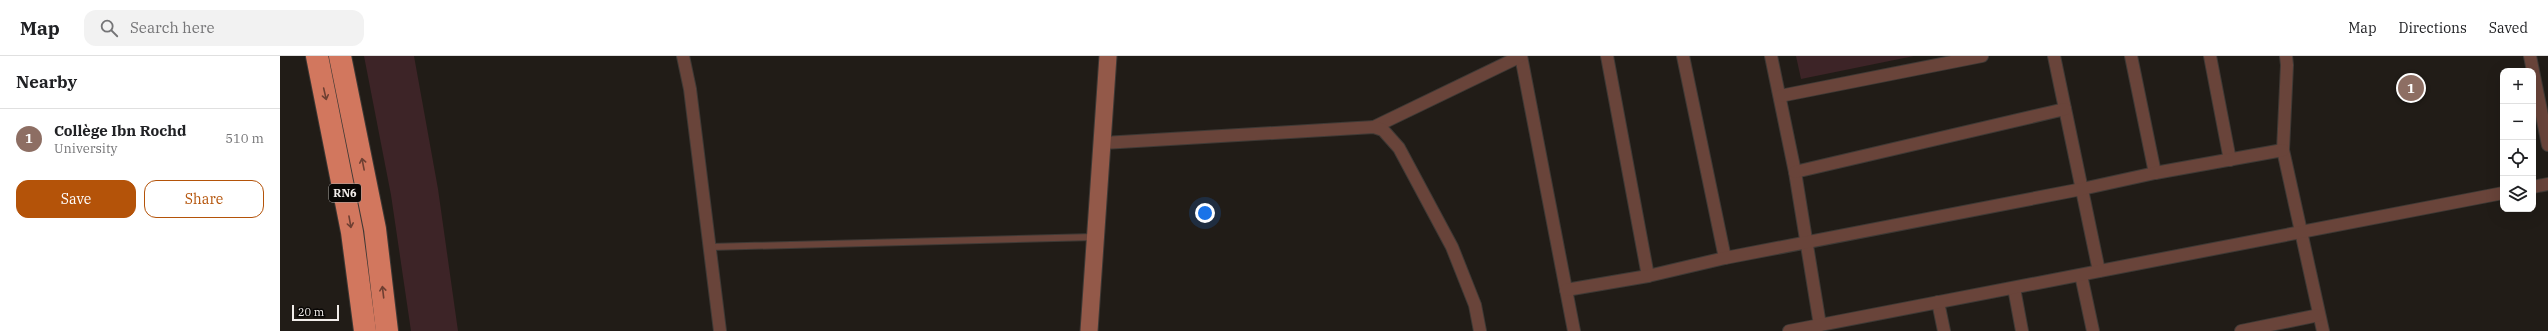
<!DOCTYPE html>
<html lang="en">
<head>
<meta charset="utf-8">
<style>
  :root { --surface:#fff; --page:#f2f2f2; --text:#202124; --muted:#757577; --line:#e0e0e0; --accent:#b45309 }
  body { margin:0; font-family:"IBM Plex Serif",serif; background:var(--page); color:var(--text) }
  .controls { position:absolute; right:12px; top:12px; display:grid; overflow:hidden; border-radius:8px; box-shadow:0 4px 16px #0002 }
  .controls button { width:36px; height:36px; display:grid; place-items:center; padding:0; border:0; border-bottom:1px solid var(--line); background:var(--surface); color:var(--text); font:20px sans-serif }
  .scale { position:absolute; left:12px; bottom:10px; width:47px; box-sizing:border-box; padding-left:4px; border:2px solid #f1edea; border-top:0; font-size:11px; line-height:14px; white-space:nowrap; color:#f1edea; -webkit-text-stroke:3px #090705; paint-order:stroke }
  .you { position:absolute; left:925px; top:157px; width:14px; height:14px; margin:-10px; border:3px solid #fff; border-radius:50%; background:#1a73e8; box-shadow:0 0 0 6px #1a73e833 }
  .badge { display:grid; place-items:center; width:26px; height:26px; border-radius:50%; background:var(--accent); color:#fff; font-size:13px; font-weight:700 }
  .pin { position:absolute; translate:-50% -50%; border:2px solid #fff; box-shadow:0 1px 4px #0006 }
  .list { margin:0; padding:0; list-style:none }
  h2 { display:flex; justify-content:space-between; align-items:center; height:52px; margin:0; padding:0 16px; font-size:17px }
  h2 small { font-size:13px; font-weight:400; color:var(--muted) }
  .list li { display:grid; grid-template-columns:26px 1fr auto; gap:12px; align-items:center; box-sizing:border-box; height:60px; padding:0 16px; border-top:1px solid var(--line) }
  .list b { display:block; font-size:15px; white-space:nowrap }
  .list p { margin:0; font-size:13px; white-space:nowrap; color:var(--muted) }
  .list em { font-size:13px; font-style:normal; color:var(--muted) }
  .actions { display:flex; gap:8px; padding:12px 16px }
  .actions a { flex:1; padding:9px 0; border:1px solid var(--accent); border-radius:12px; text-align:center; font-size:14px; color:var(--accent) }
  .actions .main { background:var(--accent); color:#fff }
  .icon { flex:none; width:22px; height:22px; fill:none; stroke:currentColor; stroke-width:2; stroke-linecap:round; stroke-linejoin:round }
  .map { position:relative; flex:none; width:2268px; height:275px; overflow:hidden }
  header { display:flex; align-items:center; gap:24px; box-sizing:border-box; height:56px; padding:0 20px; background:var(--surface); border-bottom:1px solid var(--line) }
  header strong { font-size:19px }
  nav { display:flex; gap:22px; margin-inline-start:auto; font-size:14px }
  .search { width:280px; height:36px; background:var(--page); display:flex; align-items:center; gap:10px; box-sizing:border-box; padding:0 14px; border-radius:12px; color:var(--muted); font-size:15px }
  main { display:flex }
  aside { flex:1; background:var(--surface) }
  .map>svg:first-child { display:block }
</style>
</head>
<body>
<header>
<strong>Map</strong>
<div class="search"><svg class="icon" aria-label="search" viewBox="0 0 24 24"><circle cx="10" cy="10" r="6"/><path d="M15 15l6 6"/></svg>Search here</div>
<nav><a>Map</a><a>Directions</a><a>Saved</a></nav>
</header>
<main>
<aside>
<h2>Nearby<small></small></h2>
<ul class="list">
<li><span class="badge" style="background:#8d6e63">1</span><div><b>Collège Ibn Rochd</b><p>University</p></div><em>510 m</em></li>
</ul>
<div class="actions"><a class="main">Save</a><a>Share</a></div>
</aside>
<div class="map">
<svg width="2268" height="275" viewBox="0 0 2268 275">
  <rect width="100%" height="100%" fill="#211c17"/>
  <g fill="#3d2427">
    <path d="M 84,0 L 134,0 L 158,133 L 178,275 L 131,275 L 111,139 Z"/>
    <path d="M 1516,0 L 1634,0 L 1521,23 Z"/>
  </g>
  <g fill="none" stroke-linecap="round" stroke-linejoin="round">
    <defs>
      <path id="lane" d="M 430,191 L 814,181"/>
      <g id="street">
        <path d="M 403,0 L 410,33 L 440,275"/>
        <path d="M 1241,0 L 1294,275"/>
        <path d="M 1327,0 L 1368,220"/>
        <path d="M 1403,0 L 1445,202"/>
        <path d="M 1491,0 L 1515,116 L 1540,269"/>
        <path d="M 1774,0 L 1819,215"/>
        <path d="M 1851,0 L 1875,117"/>
        <path d="M 1930,0 L 1950,104"/>
        <path d="M 2006,0 L 2007,9 L 2003,94 L 2043,275"/>
        <path d="M 2250,0 L 2268,89"/>
        <path d="M 1500,40 L 1702,0"/>
        <path d="M 1094,71 L 1241,0"/>
        <path d="M 823,87 L 1094,71 L 1103,74 L 1119,92 L 1172,191 L 1195,249 L 1200,275"/>
        <path d="M 1515,116 L 1785,53"/>
        <path d="M 2253,131 L 2268,128"/>
        <path d="M 1801,219 L 1813,275"/>
        <path d="M 1734,232 L 1742,275"/>
        <path d="M 1286,234 L 1368,220 L 1445,202 L 1802,133 L 1875,117 L 2003,94"/>
        <path d="M 1658,246 L 1664,275"/>
        <path d="M 1509,275 L 2223,137"/>
        <path d="M 1961,275 L 2039,259"/>
      </g>
      <path id="secondary" d="M 809,275 L 828,0"/>
      <g id="highway">
        <path d="M 37,0 L 72,176 L 85,275"/>
        <path d="M 60,0 L 95,173 L 107,275"/>
      </g>
    </defs>
    <use href="#lane" stroke="#3e3935" stroke-width="8"/>
    <use href="#street" stroke="#3e3935" stroke-width="14"/>
    <use href="#secondary" stroke="#3e3935" stroke-width="19"/>
    <use href="#highway" stroke="#3e3935" stroke-width="24"/>
    <use href="#lane" stroke="#69443a" stroke-width="6"/>
    <use href="#street" stroke="#69443a" stroke-width="12"/>
    <use href="#secondary" stroke="#935949" stroke-width="17"/>
    <use href="#highway" stroke="#d2775e" stroke-width="22"/>
  </g>
  <defs><path id="oneway-shaft" d="M-6 0H5M1.5-3L5.5 0L1.5 3" fill="none" stroke-width="1.6" stroke-linecap="round" stroke-linejoin="round"/></defs>
  <g stroke="#6e3f32">
    <use href="#oneway-shaft" transform="translate(45 38) rotate(77)"/>
    <use href="#oneway-shaft" transform="translate(83 108) rotate(-101)"/>
    <use href="#oneway-shaft" transform="translate(70 166) rotate(80)"/>
    <use href="#oneway-shaft" transform="translate(103 236) rotate(-97)"/>
  </g>
  <g text-anchor="middle" dominant-baseline="central" stroke-width="3.5" stroke-linejoin="round" paint-order="stroke">
    <rect fill="#090705" stroke="#aba8a5" stroke-width="1" x="49" y="128" width="32" height="18" rx="3"/>
    <g font-size="11" font-weight="bold" fill="#f1edea">
      <text x="65" y="137">RN6</text>
    </g>
  </g>
</svg>
<div class="controls">
<button>+</button>
<button>−</button>
<button><svg class="icon" aria-label="locate" viewBox="0 0 24 24"><circle cx="12" cy="12" r="6"/><path d="M12 2v4M12 18v4M2 12h4M18 12h4"/></svg></button>
<button><svg class="icon" aria-label="layers" viewBox="0 0 24 24"><path d="M12 4l9 5-9 5-9-5zM3 14l9 5 9-5"/></svg></button>
</div>
<div class="scale">20 m</div>
<div class="you"></div>
<div class="pin badge" style="left:2131px;top:32px;background:#8d6e63">1</div>
</div>
</main>
</body>
</html>
